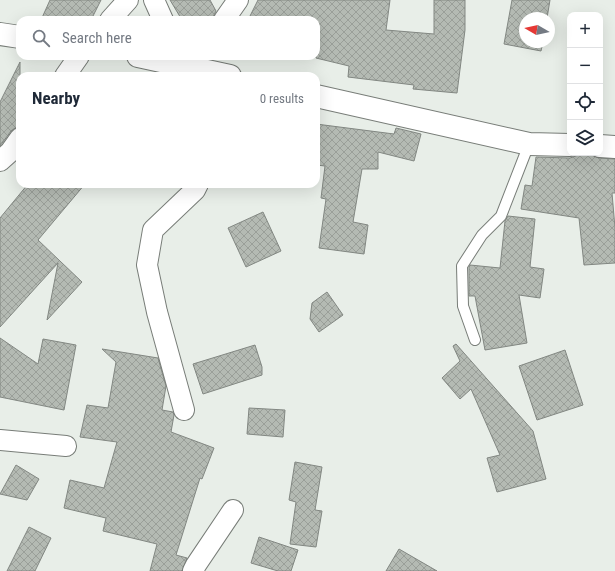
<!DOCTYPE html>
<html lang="en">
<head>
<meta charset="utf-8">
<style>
  :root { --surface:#fff; --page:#f2f2f3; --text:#1f2937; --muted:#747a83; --line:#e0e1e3 }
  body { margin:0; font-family:"Roboto Condensed",sans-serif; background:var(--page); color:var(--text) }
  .controls { position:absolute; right:12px; top:12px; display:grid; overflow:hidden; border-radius:8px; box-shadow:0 4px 16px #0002 }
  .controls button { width:36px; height:36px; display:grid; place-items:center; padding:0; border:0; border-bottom:1px solid var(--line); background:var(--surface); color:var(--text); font:20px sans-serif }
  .compass { position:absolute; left:519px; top:12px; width:36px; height:36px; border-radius:50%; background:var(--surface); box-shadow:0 4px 16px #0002; rotate:279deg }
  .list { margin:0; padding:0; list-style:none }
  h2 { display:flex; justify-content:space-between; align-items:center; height:52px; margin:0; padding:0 16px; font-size:17px }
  h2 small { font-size:13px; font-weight:400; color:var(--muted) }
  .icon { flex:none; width:22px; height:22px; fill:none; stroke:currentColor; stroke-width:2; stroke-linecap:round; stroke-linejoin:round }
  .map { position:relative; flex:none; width:615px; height:571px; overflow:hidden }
  .search { position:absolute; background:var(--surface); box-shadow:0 4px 16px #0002; left:16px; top:16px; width:304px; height:44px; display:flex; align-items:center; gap:10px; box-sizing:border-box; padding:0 14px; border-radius:12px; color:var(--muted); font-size:15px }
  .panel { position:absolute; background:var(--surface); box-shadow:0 4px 16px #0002; left:16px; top:72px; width:304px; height:116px; border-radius:12px }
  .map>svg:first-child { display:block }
</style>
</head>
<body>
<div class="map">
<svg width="615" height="571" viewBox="0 0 615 571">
  <defs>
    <pattern id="building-cross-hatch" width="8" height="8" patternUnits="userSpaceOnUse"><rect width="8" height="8" fill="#b4bab3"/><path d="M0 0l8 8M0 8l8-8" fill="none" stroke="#9a9f99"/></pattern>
  </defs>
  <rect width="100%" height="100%" fill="#e8eee8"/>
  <g fill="url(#building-cross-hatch)" stroke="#828782">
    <path d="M 50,0 L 101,0 L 91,20 L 41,20 Z"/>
    <path d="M 170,0 L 210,0 L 216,11 L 213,17 L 208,20 L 182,20 Z"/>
    <path d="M 258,0 L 390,0 L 386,30 L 434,34 L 434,0 L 465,0 L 465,30 L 457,93 L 413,89 L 414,85 L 348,77 L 349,66 L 316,58 L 316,20 L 248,20 Z"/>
    <path d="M 512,0 L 550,0 L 547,18 L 525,18 L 525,42 L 543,42 L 541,51 L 504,44 Z"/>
    <path d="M 20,62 L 20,127 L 15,128 L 11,131 L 0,146 L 0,102 Z"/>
    <path d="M 316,124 L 394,134 L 396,128 L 421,134 L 414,161 L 378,152 L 378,169 L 362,169 L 353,222 L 368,225 L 364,254 L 319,248 L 326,199 L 321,198 L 325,166 L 316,165 Z"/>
    <path d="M 579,154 L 592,155 L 599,158 L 615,159 L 615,193 L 612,193 L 615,228 L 615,263 L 584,265 L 579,218 L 521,209 L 525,185 L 532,186 L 536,157 L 570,158 L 576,156 Z"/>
    <path d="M 28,184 L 85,184 L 38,240 L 82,282 L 47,320 L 58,263 L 0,327 L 0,218 Z"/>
    <path d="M 263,212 L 281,251 L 246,267 L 228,228 Z"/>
    <path d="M 508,216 L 535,219 L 530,267 L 544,269 L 540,298 L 519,295 L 527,343 L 485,350 L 475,296 L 469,296 L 469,267 L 470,265 L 500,268 L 505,221 Z"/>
    <path d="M 327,292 L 343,315 L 319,332 L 310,319 L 312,303 Z"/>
    <path d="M 0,338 L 38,364 L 43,339 L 76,345 L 64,410 L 0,397 Z"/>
    <path d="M 456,344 L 533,431 L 546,479 L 497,492 L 487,458 L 500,455 L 471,389 L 460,399 L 442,378 L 460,361 L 453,346 Z"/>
    <path d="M 255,345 L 262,367 L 262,375 L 203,394 L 193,364 Z"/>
    <path d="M 102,349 L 158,358 L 166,386 L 162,410 L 173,412 L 174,415 L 171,432 L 214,448 L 202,479 L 200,478 L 176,555 L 187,558 L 182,571 L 150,571 L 157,544 L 103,531 L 106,518 L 64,508 L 70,480 L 104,488 L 117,442 L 80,437 L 87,405 L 108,408 L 116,362 Z"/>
    <path d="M 565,350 L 583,405 L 537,420 L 519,366 Z"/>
    <path d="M 249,408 L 285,410 L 283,437 L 247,434 Z"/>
    <path d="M 295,462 L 322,467 L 315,510 L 322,511 L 316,547 L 290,544 L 296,502 L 289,500 Z"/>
    <path d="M 16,465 L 39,479 L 27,500 L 0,494 Z"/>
    <path d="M 29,527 L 51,538 L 35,571 L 7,571 Z"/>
    <path d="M 259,537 L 298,550 L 291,571 L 278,571 L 251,563 Z"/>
    <path d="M 399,549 L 437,571 L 386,571 Z"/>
  </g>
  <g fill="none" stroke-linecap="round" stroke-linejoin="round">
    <defs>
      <path id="lane" d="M 475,340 L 463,306 L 462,266 L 482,235 L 501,216 L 529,144"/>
      <g id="street">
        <path d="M 154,0 L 163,20"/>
        <path d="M 110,20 L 128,0"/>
        <path d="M 224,20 L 238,0"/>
        <path d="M 65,76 L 79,56"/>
        <path d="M 0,161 L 10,152 L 20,138"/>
        <path d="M 184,410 L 157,312 L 147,265 L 153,230 L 195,190 L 198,184"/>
        <path d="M 0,440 L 66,446"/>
        <path d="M 193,571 L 196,565 L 233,510"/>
      </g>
      <g id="secondary">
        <path d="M 0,34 L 20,37"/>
        <path d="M 138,56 L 230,76"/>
        <path d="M 316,96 L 529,144 L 570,145"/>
        <path d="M 600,146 L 615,147"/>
      </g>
    </defs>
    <use href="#lane" stroke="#787d78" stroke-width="12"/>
    <use href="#street" stroke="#787d78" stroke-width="22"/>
    <use href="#secondary" stroke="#787d78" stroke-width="24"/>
    <use href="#lane" stroke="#fff" stroke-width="10"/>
    <use href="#street" stroke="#fff" stroke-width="20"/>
    <use href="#secondary" stroke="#fff" stroke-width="22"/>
  </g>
</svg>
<div class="controls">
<button>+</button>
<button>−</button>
<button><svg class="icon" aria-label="locate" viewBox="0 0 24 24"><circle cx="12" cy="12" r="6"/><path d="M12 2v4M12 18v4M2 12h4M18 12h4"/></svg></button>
<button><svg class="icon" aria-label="layers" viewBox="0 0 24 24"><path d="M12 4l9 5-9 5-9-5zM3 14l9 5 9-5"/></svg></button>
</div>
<svg class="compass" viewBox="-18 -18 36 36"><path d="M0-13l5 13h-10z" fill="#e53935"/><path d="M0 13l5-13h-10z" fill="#747a83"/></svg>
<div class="search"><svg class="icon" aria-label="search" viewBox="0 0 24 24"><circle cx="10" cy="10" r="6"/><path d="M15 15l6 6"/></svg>Search here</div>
<section class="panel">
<h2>Nearby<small>0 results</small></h2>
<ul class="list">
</ul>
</section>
</div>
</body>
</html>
